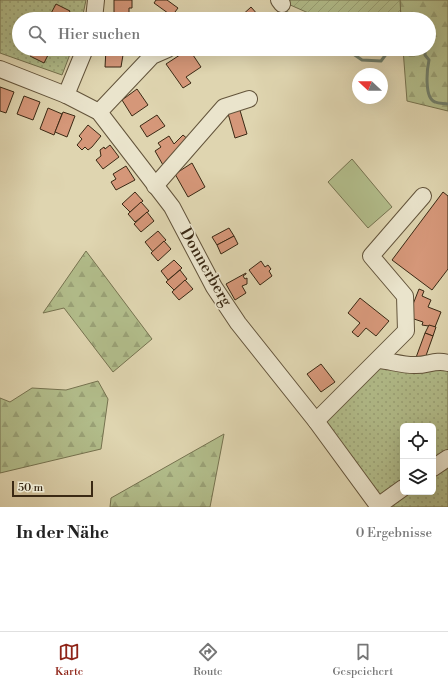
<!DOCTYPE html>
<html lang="de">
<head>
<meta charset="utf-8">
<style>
  :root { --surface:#fff; --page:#f2f2f2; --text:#222; --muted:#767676; --line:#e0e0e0; --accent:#8f2418 }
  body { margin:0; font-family:"Libre Bodoni",serif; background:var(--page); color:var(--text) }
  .controls { position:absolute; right:12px; bottom:12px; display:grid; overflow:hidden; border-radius:6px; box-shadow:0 4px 16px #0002 }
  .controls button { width:36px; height:36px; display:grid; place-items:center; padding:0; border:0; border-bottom:1px solid var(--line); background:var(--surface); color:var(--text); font:20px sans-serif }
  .compass { position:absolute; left:352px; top:68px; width:36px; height:36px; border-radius:50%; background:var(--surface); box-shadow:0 4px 16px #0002; rotate:292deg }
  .scale { position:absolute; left:12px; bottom:10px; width:81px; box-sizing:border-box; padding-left:4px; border:2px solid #3a2914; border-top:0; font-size:11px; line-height:14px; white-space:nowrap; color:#3a2914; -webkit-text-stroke:3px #eae4cc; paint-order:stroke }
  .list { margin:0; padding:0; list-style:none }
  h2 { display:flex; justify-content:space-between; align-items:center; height:52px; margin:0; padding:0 16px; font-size:17px }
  h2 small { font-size:13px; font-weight:400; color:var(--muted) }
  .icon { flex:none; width:22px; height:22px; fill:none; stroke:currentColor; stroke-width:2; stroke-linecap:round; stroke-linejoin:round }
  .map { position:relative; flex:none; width:448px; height:507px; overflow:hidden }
  .search { position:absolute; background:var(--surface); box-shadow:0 4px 16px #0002; left:12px; right:12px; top:12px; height:44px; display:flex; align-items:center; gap:10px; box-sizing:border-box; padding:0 14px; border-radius:22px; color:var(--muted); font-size:15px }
  .sheet { height:124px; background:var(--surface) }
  nav { display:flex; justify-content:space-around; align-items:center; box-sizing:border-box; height:56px; border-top:1px solid var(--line); background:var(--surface); font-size:11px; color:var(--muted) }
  nav a { display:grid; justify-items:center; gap:2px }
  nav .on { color:var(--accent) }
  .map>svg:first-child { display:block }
</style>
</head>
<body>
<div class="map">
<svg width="448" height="507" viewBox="0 0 448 507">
  <defs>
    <pattern id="grass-dots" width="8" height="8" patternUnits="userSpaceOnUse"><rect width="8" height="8" fill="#b2bd8b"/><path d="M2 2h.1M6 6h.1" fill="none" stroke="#9aa277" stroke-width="1.8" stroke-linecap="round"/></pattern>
    <pattern id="forest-firs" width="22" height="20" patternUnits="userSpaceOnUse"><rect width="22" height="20" fill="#b2bd8b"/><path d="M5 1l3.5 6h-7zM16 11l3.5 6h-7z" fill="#9aa277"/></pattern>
    <pattern id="garden-furrows" width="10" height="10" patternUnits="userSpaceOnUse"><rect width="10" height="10" fill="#b2bd8b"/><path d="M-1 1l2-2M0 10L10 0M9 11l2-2" fill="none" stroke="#9aa277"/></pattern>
  </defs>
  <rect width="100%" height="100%" fill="#dfd5b0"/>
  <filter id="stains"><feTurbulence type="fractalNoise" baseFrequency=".005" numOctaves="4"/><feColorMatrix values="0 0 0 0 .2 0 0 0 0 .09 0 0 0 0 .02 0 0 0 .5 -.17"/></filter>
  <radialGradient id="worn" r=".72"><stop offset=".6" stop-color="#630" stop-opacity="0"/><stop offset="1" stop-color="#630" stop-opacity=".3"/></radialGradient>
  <g fill="url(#grass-dots)" stroke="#767350" fill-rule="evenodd">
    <path d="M 0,0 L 86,0 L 82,19 L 19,19 L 19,49 L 72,49 L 62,75 L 0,53 Z"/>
    <path d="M 380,362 L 448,364 L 448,507 L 381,507 L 317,421 ZM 403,426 L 433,426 L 433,492 L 403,492 Z"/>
  </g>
  <g fill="url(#forest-firs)" stroke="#767350">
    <path d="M 400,0 L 448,0 L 448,111 L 407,101 L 403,49 L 429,49 L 429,19 L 401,19 Z"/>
    <path d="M 86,251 L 152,339 L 113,372 L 64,308 L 43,313 Z"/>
    <path d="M 98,381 L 108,399 L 101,449 L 0,473 L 0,398 L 10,402 L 32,388 L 66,390 Z"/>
    <path d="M 224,434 L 210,507 L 110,507 L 111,498 Z"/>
  </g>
  <path fill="url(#garden-furrows)" stroke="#767350" d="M 290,0 L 400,0 L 401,19 L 322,19 L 288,4 Z"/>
  <path fill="#b2bd8b" stroke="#767350" d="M 352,159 L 392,207 L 368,228 L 328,182 Z"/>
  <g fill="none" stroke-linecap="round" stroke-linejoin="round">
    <g stroke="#717f6b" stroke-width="3">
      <path d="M 284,11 L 298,19"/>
      <path d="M 346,49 L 362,60 L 381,61 L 390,49"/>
      <path d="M 425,49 L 425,55 L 429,60 C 427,69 424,98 435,102 C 439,104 444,103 448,104"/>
    </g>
  </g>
  <g fill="#d59779" stroke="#3a2914">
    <path d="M 114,0 L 132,0 L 132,8 L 129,8 L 129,19 L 114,19 Z"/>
    <path d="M 156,0 L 167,0 L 178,8 L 172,16 L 154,3 Z"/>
    <path d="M 56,4 L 70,11 L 66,19 L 48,19 Z"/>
    <path d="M 251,7 L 258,15 L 254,19 L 238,19 Z"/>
    <path d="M 34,49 L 51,49 L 44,63 L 30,56 Z"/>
    <path d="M 106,49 L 124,49 L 121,67 L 105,67 Z"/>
    <path d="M 189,49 L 201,67 L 186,77 L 191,83 L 183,88 L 166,64 Z"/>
    <path d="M 0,87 L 14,92 L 6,113 L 0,111 Z"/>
    <path d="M 137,89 L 148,105 L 132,116 L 122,100 Z"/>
    <path d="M 24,96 L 40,102 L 33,120 L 17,114 Z"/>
    <path d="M 239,107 L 247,134 L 235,138 L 227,110 Z"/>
    <path d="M 48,108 L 62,114 L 54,135 L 40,129 Z"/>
    <path d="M 63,112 L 75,116 L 67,137 L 55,132 Z"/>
    <path d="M 157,115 L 165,126 L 147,137 L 140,126 Z"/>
    <path d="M 88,125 L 101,136 L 92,147 L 88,150 L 85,147 L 82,150 L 77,145 L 82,139 L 79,136 Z"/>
    <path d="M 183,135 L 190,141 L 178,155 L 163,165 L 155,151 L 161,147 L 158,143 L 169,136 L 174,144 Z"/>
    <path d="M 110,145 L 119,157 L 103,169 L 96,160 L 101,156 L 100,150 L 104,147 L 105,149 Z"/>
    <path d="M 192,163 L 205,187 L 188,197 L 175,174 Z"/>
    <path d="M 126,166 L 135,180 L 116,190 L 111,182 L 116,179 L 113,174 Z"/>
    <path d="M 135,192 L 143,201 L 130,212 L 122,204 Z"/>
    <path d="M 443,192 L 448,196 L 448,269 L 432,290 L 392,260 Z"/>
    <path d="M 141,202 L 149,211 L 135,222 L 128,214 Z"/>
    <path d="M 147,212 L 154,221 L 141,232 L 134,224 Z"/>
    <path d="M 229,228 L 234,236 L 217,245 L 212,237 Z"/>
    <path d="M 158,231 L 166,240 L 153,252 L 145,242 Z"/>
    <path d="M 234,236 L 238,244 L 221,254 L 217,245 Z"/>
    <path d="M 164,241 L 171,249 L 158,261 L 151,253 Z"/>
    <path d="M 174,260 L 182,268 L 168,280 L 161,271 Z"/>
    <path d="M 261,261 L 265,267 L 268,265 L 271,269 L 269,271 L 272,276 L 260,285 L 249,270 Z"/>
    <path d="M 180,270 L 187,279 L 174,290 L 166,282 Z"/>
    <path d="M 246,273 L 246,274 L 243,276 L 245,279 L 247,278 L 247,284 L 242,286 L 246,293 L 235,300 L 226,284 Z"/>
    <path d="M 185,280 L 193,289 L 179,300 L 172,292 Z"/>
    <path d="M 419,289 L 424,291 L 422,296 L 431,300 L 428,307 L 441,312 L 435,327 L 422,325 L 423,322 L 408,317 Z"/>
    <path d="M 360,298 L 389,321 L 376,336 L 366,328 L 358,337 L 352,332 L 360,323 L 348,313 Z"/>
    <path d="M 429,325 L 436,327 L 433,336 L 425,333 Z"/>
    <path d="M 425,333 L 433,336 L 423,364 L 414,363 Z"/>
    <path d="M 321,364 L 335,382 L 321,392 L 307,374 Z"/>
  </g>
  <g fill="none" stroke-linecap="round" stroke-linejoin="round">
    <defs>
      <g id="minor">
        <path d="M 279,0 L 282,4"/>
        <path d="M 94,19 L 96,0"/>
        <path d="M 0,69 L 66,95 L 99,112 L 172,207 L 214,287 L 238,323 L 316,421 L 379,507"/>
        <path d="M 66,95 L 85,49"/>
        <path d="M 99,112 L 152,56 L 168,49"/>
        <path d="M 155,186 L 224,107 L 249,99"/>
        <path d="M 379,360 C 390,361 402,365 414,365 C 427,366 435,359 448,363"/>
        <path d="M 316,421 L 406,331 L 405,296 L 371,256 L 423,196"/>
        <path d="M 433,468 L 448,458"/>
        <path d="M 378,506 L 403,488"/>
      </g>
    </defs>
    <use href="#minor" stroke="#63543b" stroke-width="18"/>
    <use href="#minor" stroke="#eae4cc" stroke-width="16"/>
  </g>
  <g text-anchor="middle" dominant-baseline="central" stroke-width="3.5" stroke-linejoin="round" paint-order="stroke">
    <g font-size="16" fill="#3a2914" stroke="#eae4cc">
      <text transform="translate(206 267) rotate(60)">Donnerberg</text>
    </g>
  </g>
  <rect width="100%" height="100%" filter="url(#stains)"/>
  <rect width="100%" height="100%" fill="url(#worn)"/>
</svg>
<div class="controls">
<button><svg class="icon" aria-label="locate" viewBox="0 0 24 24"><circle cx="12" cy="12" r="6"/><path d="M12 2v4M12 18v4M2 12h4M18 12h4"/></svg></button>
<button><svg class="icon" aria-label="layers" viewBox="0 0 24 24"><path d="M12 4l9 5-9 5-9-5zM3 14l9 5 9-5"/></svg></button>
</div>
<svg class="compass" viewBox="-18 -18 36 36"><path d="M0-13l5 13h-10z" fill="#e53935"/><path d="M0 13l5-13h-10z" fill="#767676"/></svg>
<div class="scale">50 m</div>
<div class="search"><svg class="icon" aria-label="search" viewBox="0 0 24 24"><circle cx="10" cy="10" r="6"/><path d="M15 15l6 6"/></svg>Hier suchen</div>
</div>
<section class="sheet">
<h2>In der Nähe<small>0 Ergebnisse</small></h2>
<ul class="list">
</ul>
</section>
<nav>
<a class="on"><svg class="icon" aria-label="map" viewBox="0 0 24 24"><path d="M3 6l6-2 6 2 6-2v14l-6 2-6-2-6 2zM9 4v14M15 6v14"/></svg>Karte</a>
<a><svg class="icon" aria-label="directions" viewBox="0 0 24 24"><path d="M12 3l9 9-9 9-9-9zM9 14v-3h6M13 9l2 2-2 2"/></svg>Route</a>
<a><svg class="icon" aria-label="saved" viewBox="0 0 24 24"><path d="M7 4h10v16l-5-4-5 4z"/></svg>Gespeichert</a>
</nav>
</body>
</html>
